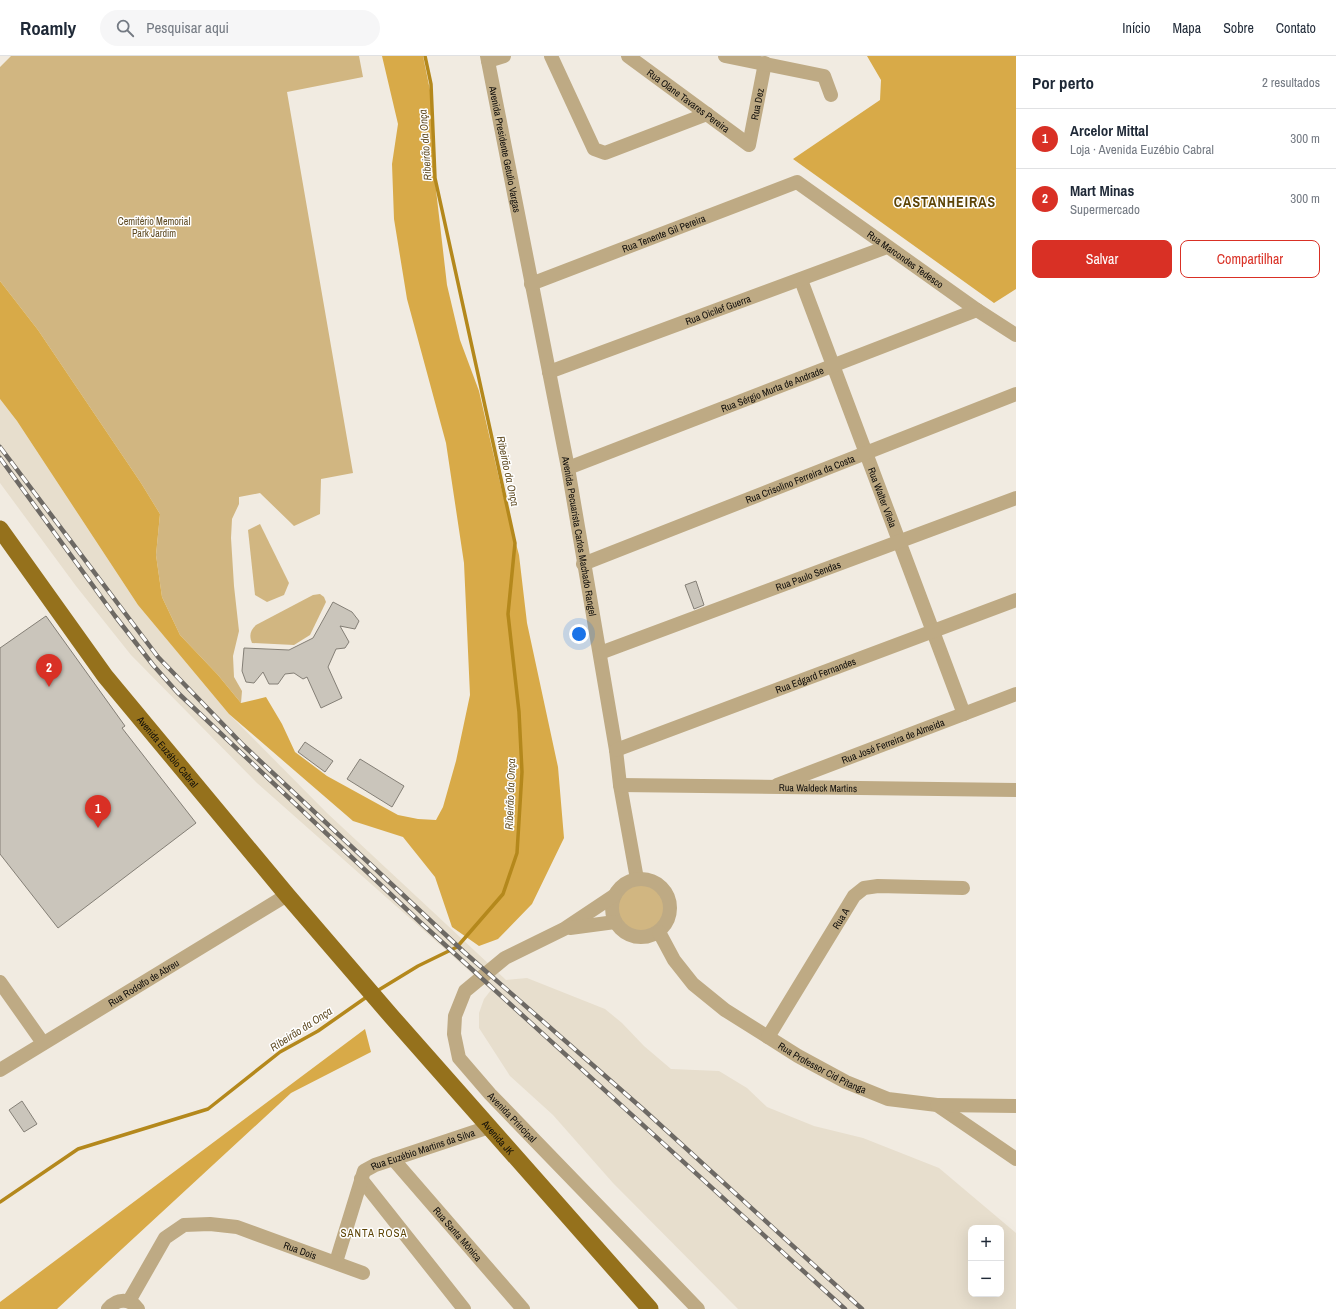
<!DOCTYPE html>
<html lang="pt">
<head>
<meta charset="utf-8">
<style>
  :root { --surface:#fff; --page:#f6f6f7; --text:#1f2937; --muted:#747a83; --line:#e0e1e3; --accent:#d93025 }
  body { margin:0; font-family:"Archivo Narrow",sans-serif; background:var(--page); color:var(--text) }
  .controls { position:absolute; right:12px; bottom:12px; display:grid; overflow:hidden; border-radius:8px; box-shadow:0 4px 16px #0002 }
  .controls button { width:36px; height:36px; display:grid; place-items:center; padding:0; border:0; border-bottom:1px solid var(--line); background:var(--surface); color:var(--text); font:20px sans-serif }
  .you { position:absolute; left:579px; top:578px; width:14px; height:14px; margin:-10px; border:3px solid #fff; border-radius:50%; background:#1a73e8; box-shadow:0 0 0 6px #1a73e833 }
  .badge { display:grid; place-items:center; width:26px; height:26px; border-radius:50%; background:var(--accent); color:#fff; font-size:13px; font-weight:700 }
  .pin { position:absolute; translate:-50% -33px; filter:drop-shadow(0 1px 2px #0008) }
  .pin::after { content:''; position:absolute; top:21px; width:14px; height:12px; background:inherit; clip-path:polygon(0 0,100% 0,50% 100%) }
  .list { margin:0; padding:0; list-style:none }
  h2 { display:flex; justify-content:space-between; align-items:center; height:52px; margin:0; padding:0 16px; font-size:17px }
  h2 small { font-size:13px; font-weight:400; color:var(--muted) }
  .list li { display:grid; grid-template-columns:26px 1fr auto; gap:12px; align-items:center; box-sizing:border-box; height:60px; padding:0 16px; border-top:1px solid var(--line) }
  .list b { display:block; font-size:15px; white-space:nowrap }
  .list p { margin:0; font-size:13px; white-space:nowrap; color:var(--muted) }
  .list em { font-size:13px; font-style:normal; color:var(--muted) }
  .actions { display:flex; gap:8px; padding:12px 16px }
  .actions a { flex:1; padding:9px 0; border:1px solid var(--accent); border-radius:8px; text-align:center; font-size:14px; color:var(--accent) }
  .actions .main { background:var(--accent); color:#fff }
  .icon { flex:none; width:22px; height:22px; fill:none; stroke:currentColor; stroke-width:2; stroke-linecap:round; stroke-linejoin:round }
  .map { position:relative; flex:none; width:1016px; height:1253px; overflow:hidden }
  header { display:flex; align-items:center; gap:24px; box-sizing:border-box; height:56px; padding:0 20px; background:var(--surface); border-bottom:1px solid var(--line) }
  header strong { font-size:19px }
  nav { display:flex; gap:22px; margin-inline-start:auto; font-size:14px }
  .search { width:280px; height:36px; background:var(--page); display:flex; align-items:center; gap:10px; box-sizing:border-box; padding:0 14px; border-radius:22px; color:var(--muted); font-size:15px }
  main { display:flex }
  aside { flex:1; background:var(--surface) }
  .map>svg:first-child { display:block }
</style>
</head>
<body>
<header>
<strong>Roamly</strong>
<div class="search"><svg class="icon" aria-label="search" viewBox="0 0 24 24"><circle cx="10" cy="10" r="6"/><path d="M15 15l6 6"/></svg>Pesquisar aqui</div>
<nav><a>Início</a><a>Mapa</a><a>Sobre</a><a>Contato</a></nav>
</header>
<main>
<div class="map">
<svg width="1016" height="1253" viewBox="0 0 1016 1253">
  <rect width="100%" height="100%" fill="#f1ebe1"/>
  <path fill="#e7decd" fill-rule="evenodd" d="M 0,343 L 17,365 L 138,549 L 229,658 L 327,757 L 506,924 L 527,922 L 605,953 L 622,967 L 644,990 L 671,1013 L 719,1015 L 747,1032 L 767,1051 L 814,1070 L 863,1082 L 939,1112 L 1016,1177 L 1016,1253 L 738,1253 L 613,1127 L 553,1059 L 510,1020 L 479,972 L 479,957 L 484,943 L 491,934 L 257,727 L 131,599 L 76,530 L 0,427 ZM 971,1172 L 1001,1172 L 1001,1238 L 971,1238 Z"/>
  <g fill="#d1b681">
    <path d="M 11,0 L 359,0 L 363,21 L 287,36 L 353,417 L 321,423 L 320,458 L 294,470 L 260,437 L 239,441 L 239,448 L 232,463 L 231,482 L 234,530 L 239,575 L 233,600 L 234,621 L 242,635 L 241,647 L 218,619 L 180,579 L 162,541 L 156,499 L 160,458 L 141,427 L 38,274 L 0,225 L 0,11 Z"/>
    <path d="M 260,468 L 289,527 L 284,539 L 267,546 L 255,539 L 248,474 Z"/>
    <path d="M 320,538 L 324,541 L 326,546 L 310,579 L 294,589 L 252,587 C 249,579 250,575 256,569 L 313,539 Z"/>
    <circle cx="641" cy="852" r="24"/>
  </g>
  <g fill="#d8aa48">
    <path d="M 382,0 L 423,0 L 432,44 L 436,134 L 447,229 L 460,284 L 479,335 L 501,431 L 519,499 L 527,567 L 558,711 L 564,782 L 532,848 L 498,883 L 479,890 L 452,871 L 435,821 L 403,781 L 353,765 L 229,658 L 138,549 L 17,365 L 0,343 L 0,225 L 38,274 L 141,427 L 160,458 L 156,499 L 162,541 L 180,579 L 218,619 L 241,647 L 266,641 L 282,668 L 295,696 L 327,720 L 398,759 L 418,763 L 436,764 L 443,751 L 456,705 L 470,639 L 464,507 L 446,387 L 407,243 L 394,163 L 392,108 L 398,68 Z"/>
    <path d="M 867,0 L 1016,0 L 1016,233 L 994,247 L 793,103 L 880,44 L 881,24 Z"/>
    <path d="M 365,973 L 371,996 L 291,1037 L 57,1253 L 0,1253 L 0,1246 Z"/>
  </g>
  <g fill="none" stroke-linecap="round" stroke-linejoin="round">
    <g stroke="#b4881c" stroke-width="3.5">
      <path d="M 377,935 L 418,910 L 457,891 L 503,838 L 517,797 L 522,716 L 519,656 L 508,558 L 515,487 L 435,122 L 431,28 L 425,0"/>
      <path d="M 0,1146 L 78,1093 L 208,1053 L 280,996 L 318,975 L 368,940"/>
    </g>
  </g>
  <g fill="#cac5bb" stroke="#847f76">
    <path d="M 696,525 L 704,549 L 694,553 L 685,529 Z"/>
    <path d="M 333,546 L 352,556 L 359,565 L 355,573 L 340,570 L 349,586 L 345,592 L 336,593 L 328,611 L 342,642 L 321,652 L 307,621 L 303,623 L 294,617 L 285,618 L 278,628 L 269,628 L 263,616 L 254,627 L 246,626 L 242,615 L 244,592 L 289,594 L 313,582 Z"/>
    <path d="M 46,560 L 125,670 L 122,672 L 196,767 L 58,872 L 0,798 L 0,592 Z"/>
    <path d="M 305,686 L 333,705 L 325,716 L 298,696 Z"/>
    <path d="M 360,703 L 404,730 L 392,751 L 347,723 Z"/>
    <path d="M 22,1045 L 37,1068 L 24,1076 L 9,1054 Z"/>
  </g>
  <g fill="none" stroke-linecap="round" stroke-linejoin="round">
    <g stroke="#beaa84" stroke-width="14">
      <path id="s1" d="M 487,0 L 568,412 L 616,694 L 620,729 L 637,823"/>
      <path d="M 551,0 L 594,93 L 605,97 L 707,58"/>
      <path id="s2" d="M 628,0 L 749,89 L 765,7"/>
      <path d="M 725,0 L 824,20 L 831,39"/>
      <path d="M 488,5 L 504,0"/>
      <path id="s3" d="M 801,224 L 964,658"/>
      <path id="s4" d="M 531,228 L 797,126 L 977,254 L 1016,279"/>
      <path id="s5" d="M 549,316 L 887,191"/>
      <path id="s6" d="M 568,412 L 977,254"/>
      <path id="s7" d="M 583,508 L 1016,338"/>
      <path id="s8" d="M 600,597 L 1016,442"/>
      <path id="s9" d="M 616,694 L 1016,544"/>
      <path id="s10" d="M 620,729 L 1016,734"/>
      <path id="s11" d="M 777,729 L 1016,638"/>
      <circle cx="641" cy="852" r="29"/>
      <path id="s12" d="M 615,839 L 564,873 L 505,902 L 465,935 L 455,960 L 454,978 L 459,1002 L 490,1038 L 698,1253"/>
      <path d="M 570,872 L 615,866"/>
      <path id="s13" d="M 659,876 L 674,904 L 693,928 L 725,954 L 798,1000 L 846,1026 L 888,1043 L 937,1049 L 1016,1103"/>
      <path d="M 0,926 L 43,987"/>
      <path id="s14" d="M 768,981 L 854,840 L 864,832 L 878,830 L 963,832"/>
      <path id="s15" d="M 0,1014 L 287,839"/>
      <path d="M 937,1049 L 1016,1050"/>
      <path id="s16" d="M 393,1103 L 523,1253"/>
      <path d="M 361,1123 L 464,1253"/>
      <path id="s17" d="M 336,1206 L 364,1115 L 375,1109 L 489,1071"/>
      <path id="s18" d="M 129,1245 L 165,1182 L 184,1169 L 210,1168 L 237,1171 L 363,1217"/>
      <path d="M 108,1253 C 117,1242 130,1242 138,1253"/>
    </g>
    <path stroke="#95711c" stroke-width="17" id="s19" d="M 0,473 L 105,620 L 287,839 L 392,961 L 650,1253"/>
    <defs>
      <g id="rail">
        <path d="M 0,391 L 158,601 L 243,689 L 464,896 L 644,1054 L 862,1253"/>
        <path d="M 0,402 L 115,560 L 153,609 L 177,636 L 420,866 L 845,1253"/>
      </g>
    </defs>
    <use href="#rail" stroke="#6d6964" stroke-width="4.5"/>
    <use href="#rail" stroke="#fff" stroke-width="3" stroke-dasharray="9" stroke-linecap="butt"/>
  </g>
  <g text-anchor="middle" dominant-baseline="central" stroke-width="3" stroke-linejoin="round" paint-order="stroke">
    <g font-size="10" fill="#0f0d0a" stroke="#fff">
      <text stroke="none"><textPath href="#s2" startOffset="75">Rua Olane Tavares Pereira</textPath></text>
      <text stroke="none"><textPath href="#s2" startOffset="192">Rua Dez</textPath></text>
      <text stroke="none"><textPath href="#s1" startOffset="95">Avenida Presidente Getulio Vargas</textPath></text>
      <text stroke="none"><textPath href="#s4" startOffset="142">Rua Tenente Gil Pereira</textPath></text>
      <text stroke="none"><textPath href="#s4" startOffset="418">Rua Marcondes Tedesco</textPath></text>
      <text stroke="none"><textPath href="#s5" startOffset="180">Rua Oicilef Guerra</textPath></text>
      <text stroke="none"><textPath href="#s6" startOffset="219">Rua Sérgio Murta de Andrade</textPath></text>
      <text stroke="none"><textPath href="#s7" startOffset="233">Rua Crisolino Ferreira da Costa</textPath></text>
      <text stroke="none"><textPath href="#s3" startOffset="232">Rua Walter Vilela</textPath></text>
      <text stroke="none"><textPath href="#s1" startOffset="489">Avenida Pecuarista Carlos Machado Rangel</textPath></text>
      <text stroke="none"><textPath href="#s8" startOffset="222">Rua Paulo Sendas</textPath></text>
      <text stroke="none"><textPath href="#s9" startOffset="213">Rua Edgard Fernandes</textPath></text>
      <text stroke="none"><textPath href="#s11" startOffset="124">Rua José Ferreira de Almeida</textPath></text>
      <text stroke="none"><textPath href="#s19" startOffset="279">Avenida Euzébio Cabral</textPath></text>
      <text stroke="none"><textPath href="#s10" startOffset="198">Rua Waldeck Martins</textPath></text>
      <text stroke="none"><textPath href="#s14" startOffset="139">Rua A</textPath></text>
      <text stroke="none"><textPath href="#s15" startOffset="168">Rua Rodolfo de Abreu</textPath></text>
      <text stroke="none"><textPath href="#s13" startOffset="217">Rua Professor Cid Pitanga</textPath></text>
      <text stroke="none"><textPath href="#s12" startOffset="328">Avenida Principal</textPath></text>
      <text stroke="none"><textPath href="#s19" startOffset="787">Avenida JK</textPath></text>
      <text stroke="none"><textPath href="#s17" startOffset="158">Rua Euzébio Martins da Silva</textPath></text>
      <text stroke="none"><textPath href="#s16" startOffset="99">Rua Santa Mônica</textPath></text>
      <text stroke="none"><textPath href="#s18" startOffset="216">Rua Dois</textPath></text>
    </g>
    <g font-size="10" fill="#5d4921" stroke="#fff">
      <text x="154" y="165">Cemitério Memorial<tspan x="154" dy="12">Park Jardim</tspan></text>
    </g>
    <g font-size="11" font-style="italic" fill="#614d25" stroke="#fff">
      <text transform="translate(425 89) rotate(-94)">Ribeirão da Onça</text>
      <text transform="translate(508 415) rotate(78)">Ribeirão da Onça</text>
      <text transform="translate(510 738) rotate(-88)">Ribeirão da Onça</text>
      <text transform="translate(301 973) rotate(-33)">Ribeirão da Onça</text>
    </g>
    <g font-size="11" letter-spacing="1" fill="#5d4406" stroke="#fff">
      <text x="374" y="1177">SANTA ROSA</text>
    </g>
    <g font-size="14" font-weight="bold" letter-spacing="1" fill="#5d4406" stroke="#fff">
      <text x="945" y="146">CASTANHEIRAS</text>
    </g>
  </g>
</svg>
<div class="controls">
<button>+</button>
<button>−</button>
</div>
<div class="you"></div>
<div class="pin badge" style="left:98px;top:772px">1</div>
<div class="pin badge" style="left:49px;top:631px">2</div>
</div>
<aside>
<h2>Por perto<small>2 resultados</small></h2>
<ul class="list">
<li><span class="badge">1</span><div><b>Arcelor Mittal</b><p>Loja · Avenida Euzébio Cabral</p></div><em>300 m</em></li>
<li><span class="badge">2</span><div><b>Mart Minas</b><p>Supermercado</p></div><em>300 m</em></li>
</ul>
<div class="actions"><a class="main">Salvar</a><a>Compartilhar</a></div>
</aside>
</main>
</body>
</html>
